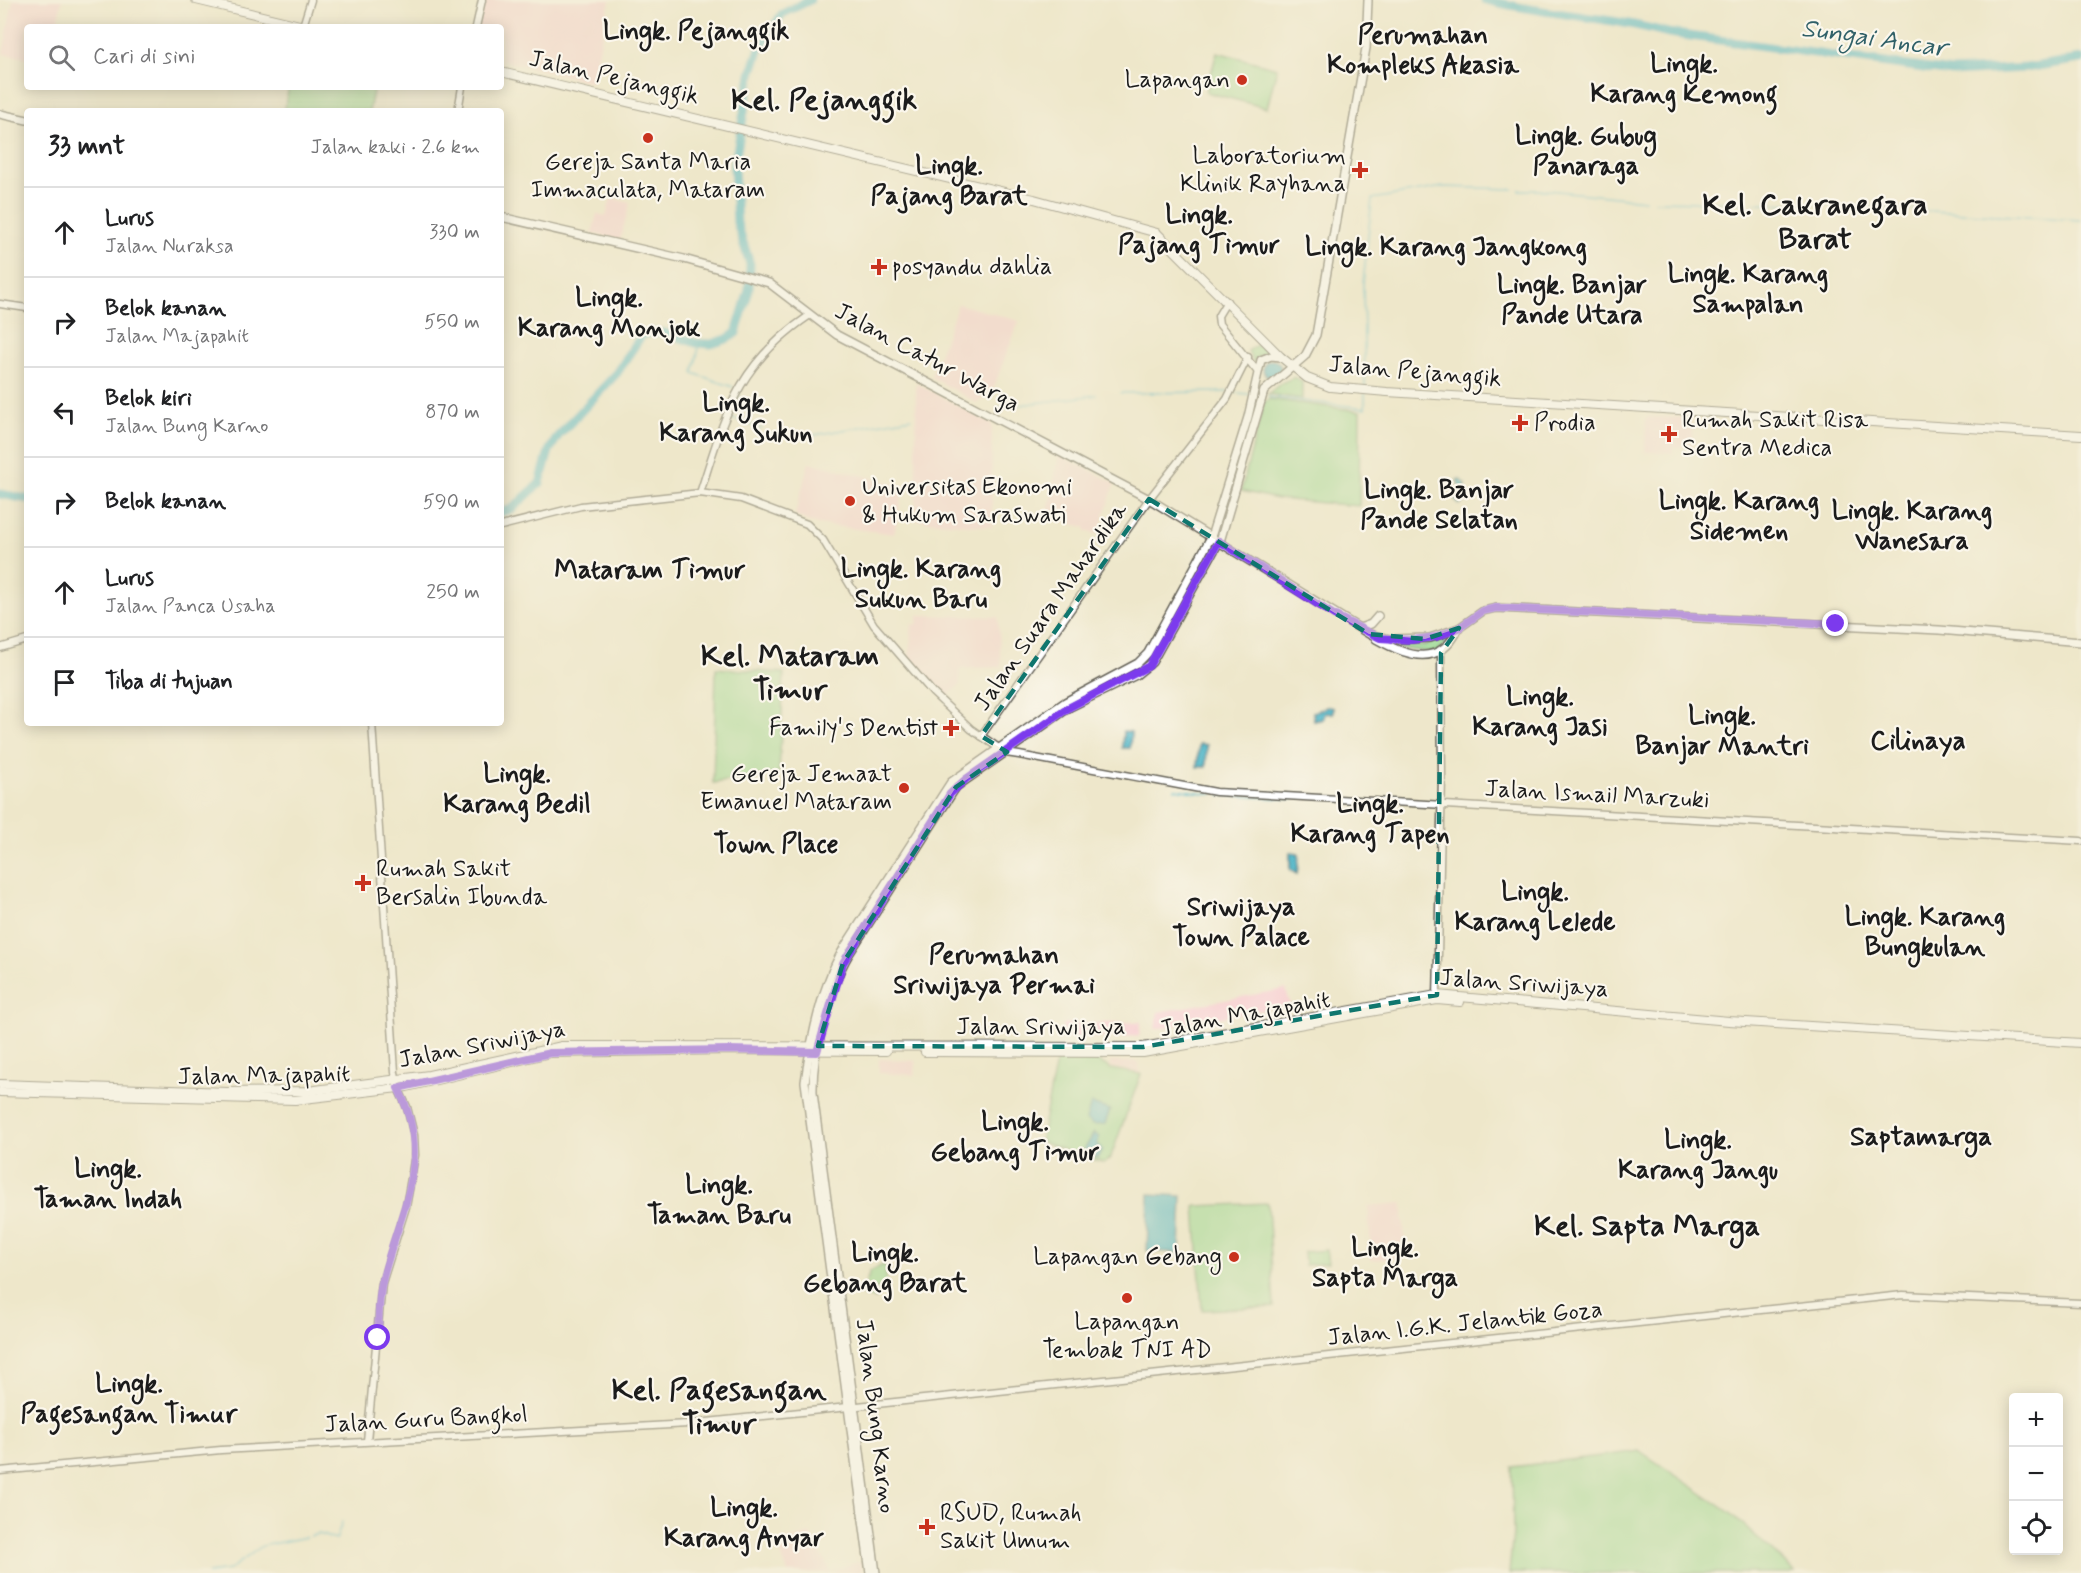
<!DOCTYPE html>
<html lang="id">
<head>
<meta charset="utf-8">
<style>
  :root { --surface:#fff; --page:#f2f2f2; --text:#202124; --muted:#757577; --line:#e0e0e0 }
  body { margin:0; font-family:Mynerve,sans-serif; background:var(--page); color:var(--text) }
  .controls { position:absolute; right:18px; bottom:18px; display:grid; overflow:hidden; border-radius:6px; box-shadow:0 3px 15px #0003 }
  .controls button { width:54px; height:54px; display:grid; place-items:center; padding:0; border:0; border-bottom:2px solid var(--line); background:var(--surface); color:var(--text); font:30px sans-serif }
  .stop { position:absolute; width:18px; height:18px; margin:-14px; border:4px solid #7c3aed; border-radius:50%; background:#fff }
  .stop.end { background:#7c3aed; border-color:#fff; box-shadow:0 2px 6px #0008 }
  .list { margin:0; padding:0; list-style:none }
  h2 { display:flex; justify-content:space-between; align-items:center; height:78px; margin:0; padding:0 24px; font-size:26px }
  h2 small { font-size:20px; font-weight:400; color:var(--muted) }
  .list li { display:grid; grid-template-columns:39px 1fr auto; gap:18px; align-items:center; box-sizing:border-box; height:90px; padding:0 24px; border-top:2px solid var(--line) }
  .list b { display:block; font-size:22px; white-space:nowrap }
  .list p { margin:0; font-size:20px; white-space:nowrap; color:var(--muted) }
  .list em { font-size:20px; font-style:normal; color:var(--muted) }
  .icon { flex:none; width:33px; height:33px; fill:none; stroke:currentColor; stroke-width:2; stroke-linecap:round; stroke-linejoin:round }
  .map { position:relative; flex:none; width:2081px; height:1573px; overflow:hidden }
  .search { position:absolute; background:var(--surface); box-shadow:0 3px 15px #0003; left:24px; top:24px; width:480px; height:66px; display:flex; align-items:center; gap:15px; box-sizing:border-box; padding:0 21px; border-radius:6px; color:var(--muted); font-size:22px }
  .panel { position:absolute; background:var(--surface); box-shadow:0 3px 15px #0003; left:24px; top:108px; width:480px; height:618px; border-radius:6px }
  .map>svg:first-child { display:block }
</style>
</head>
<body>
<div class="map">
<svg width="2081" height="1573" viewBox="0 0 2081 1573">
  <rect width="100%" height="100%" fill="#fbf7ec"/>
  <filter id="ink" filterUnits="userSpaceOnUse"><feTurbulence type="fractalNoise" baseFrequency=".0167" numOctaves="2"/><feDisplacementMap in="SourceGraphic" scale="12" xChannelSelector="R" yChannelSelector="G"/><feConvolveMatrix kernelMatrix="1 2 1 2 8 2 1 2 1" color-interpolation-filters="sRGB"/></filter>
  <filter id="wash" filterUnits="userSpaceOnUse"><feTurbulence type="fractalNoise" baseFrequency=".008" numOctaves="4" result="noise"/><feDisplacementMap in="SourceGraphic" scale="24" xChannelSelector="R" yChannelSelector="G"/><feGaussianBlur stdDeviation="1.35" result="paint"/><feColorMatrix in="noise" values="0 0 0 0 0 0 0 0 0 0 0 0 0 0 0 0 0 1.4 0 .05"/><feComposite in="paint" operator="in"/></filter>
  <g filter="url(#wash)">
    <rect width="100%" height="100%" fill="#eee7cb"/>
    <g fill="#f7cfd0">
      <path d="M 13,0 L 62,0 L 56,27 L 27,27 L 27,58 L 3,54 Z"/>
      <path d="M 484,0 L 610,0 L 592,82 L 501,60 L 501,27 L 478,27 Z"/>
      <path d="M 611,198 L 630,203 L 620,240 L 592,233 L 597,214 L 606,216 Z"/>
      <path d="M 958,304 L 1019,321 L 992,392 L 977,403 L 931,377 Z"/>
      <path d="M 916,383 L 992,424 L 992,527 L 916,520 Z"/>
      <path d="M 1649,417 L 1691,418 L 1693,447 L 1673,447 L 1673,453 L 1645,452 L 1646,419 Z"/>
      <path d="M 1059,455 L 1115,483 L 1098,534 L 1086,531 L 1085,527 L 1047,518 Z"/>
      <path d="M 809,462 L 904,486 L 894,534 L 811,523 L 795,515 Z"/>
      <path d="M 918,615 L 998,617 L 1001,667 L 959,669 L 960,684 L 948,696 L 909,658 L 912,624 L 917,625 Z"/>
      <path d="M 1286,989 L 1290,1005 L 1155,1029 L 1158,1012 Z"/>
      <path d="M 1141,1022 L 1139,1036 L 1064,1038 L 1063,1024 Z"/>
      <path d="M 879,1059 L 916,1061 L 915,1075 L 879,1073 Z"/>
      <path d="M 1138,1061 L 1141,1074 L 1110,1067 L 1110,1062 Z"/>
      <path d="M 1402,1203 L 1406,1251 L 1403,1257 L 1371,1260 L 1368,1206 Z"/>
      <path d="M 810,1534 L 831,1572 L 860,1561 L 863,1572 L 788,1573 L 777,1543 Z"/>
    </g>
    <g fill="#95d78e" stroke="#587a55" stroke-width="1.5">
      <path d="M 1217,52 L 1277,68 L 1267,108 L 1206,92 Z"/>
      <path d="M 289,87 L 374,87 L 369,111 L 284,111 Z"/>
      <path d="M 1257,345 L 1267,352 L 1258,356 L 1254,363 L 1248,351 Z"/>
      <path d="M 1295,377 L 1302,382 L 1302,399 L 1268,394 L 1281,383 Z"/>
      <path d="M 1269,399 L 1360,411 L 1359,506 L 1277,499 L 1241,491 L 1264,402 Z"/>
      <path d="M 1454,634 L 1436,653 L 1399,648 L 1386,642 L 1422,646 Z"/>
      <path d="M 716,668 L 784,673 L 779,773 L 713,783 Z"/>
      <path d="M 1057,1057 L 1093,1058 L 1111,1069 L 1141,1074 L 1110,1159 L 1104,1163 L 1040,1142 Z"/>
      <path d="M 1268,1203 L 1274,1307 L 1202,1310 L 1195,1206 Z"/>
      <path d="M 1326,1250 L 1328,1263 L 1305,1265 L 1304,1252 Z"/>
      <path d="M 885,1264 L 887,1286 L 876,1288 L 876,1300 L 862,1295 L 870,1271 Z"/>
      <path d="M 1640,1451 L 1732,1514 L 1796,1573 L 1509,1573 L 1513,1533 L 1512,1467 Z"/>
    </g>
    <g fill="#48b3c6" stroke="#326871" stroke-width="1.5">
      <circle cx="1272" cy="369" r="9"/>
      <path d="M 1459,479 L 1466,484 L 1464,502 L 1459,505 L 1454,498 L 1460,489 L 1457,480 Z"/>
      <path d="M 1330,706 L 1333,707 L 1333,714 L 1325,713 L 1323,719 L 1314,721 L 1313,712 Z"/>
      <path d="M 1123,731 L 1131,732 L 1130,748 L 1122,748 Z"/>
      <path d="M 1199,744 L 1207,745 L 1206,767 L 1197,767 Z"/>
      <path d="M 1290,852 L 1298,853 L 1299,855 L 1297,874 L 1290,870 Z"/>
      <path d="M 1091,1104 L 1110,1110 L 1105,1124 L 1093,1125 L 1086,1120 Z"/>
      <path d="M 1094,1133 L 1099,1137 L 1097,1145 L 1103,1150 L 1097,1158 L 1084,1150 Z"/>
      <path d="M 1149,1194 L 1182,1196 L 1180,1253 L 1147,1251 Z"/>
    </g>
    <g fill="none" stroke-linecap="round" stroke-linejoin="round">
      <g stroke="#48b3c6" stroke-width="1.5">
        <path d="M 1519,190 L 1548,190 L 1645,200"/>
        <path d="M 1655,201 L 1706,202"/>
        <path d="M 1713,202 L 1746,203"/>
        <path d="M 1754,203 L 1792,204"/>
        <path d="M 1801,204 L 1841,205"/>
        <path d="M 1849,206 L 2081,220"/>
        <path d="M 700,343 L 693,373 L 733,387"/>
        <path d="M 1365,388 L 1363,284 L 1372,199 L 1443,187 L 1513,189"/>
        <path d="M 1121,393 L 1228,392"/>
        <path d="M 1236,393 L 1250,394"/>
        <path d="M 740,394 L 730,418 L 762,429"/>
        <path d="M 1268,397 L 1365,408 L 1365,393"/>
        <path d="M 961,405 L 968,409"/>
        <path d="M 998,408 L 1096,395"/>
        <path d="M 771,433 L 797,438 L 911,418"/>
        <path d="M 1175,789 L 1212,794"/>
        <path d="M 1220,795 L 1293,799"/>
        <path d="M 310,1536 L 319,1534 L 336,1540 L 342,1522"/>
        <path d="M 208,1573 L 229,1570 L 262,1546 L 306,1537"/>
      </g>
      <g stroke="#48b3c6" stroke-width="9">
        <path d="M 1485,0 C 1545,15 1608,16 1668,33 L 1952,72 L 2026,68 L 2081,59"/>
        <path d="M 0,494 L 27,499"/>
        <path d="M 501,512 L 512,509 L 540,483 L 549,451 L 558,436 L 617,373 L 641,336 L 652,332 L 665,333 L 696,343 L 711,344 L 727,339 L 736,333 L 749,290 L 750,264 L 737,223 L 734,167 L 751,74 L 760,48 L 782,14 L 810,0"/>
      </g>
    </g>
  </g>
  <g filter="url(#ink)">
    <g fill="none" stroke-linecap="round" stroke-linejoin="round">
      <defs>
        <g id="tertiary">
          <path d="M 303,26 L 311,0"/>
          <path d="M 476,27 L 482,0"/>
          <path d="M 458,111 L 462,87"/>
          <path d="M 1227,301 L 1218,316 L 1219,324 L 1257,371"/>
          <path d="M 0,304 L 27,308"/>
          <path d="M 700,493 C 726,413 736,365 810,315"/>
          <path d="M 501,526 L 581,506 L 700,493 L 741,499 L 807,524 L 823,540 L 874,625 L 933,693 L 971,729 L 1006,753 L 1019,755 L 1216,792 L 2081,841"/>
          <path d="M 0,648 L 27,640"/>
          <path d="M 981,736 L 1149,499 L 1227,399 L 1248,357"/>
          <path d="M 1437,998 L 1442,778 L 1441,653"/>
          <path d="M 367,1441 L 382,1283 L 406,1207 L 415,1155 L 414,1135 L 407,1107 L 398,1088 L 395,1072 L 372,723"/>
          <path d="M 0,1471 L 221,1450 L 688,1424 L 1903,1295 L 2081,1303"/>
        </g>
        <g id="secondary">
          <path d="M 0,114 L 27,120"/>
          <path d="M 501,217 L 684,259 L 769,283 L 837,335 L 1149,499 L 1369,634 L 1390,639 L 1430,638 L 1459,628 L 1483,611 L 1496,608 L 1939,630 L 2081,642"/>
          <path d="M 1360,628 L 1371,624 L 1378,616"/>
          <path d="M 1376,639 C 1408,657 1440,668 1459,628"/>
          <path d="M 870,1573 L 805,1082 C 811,1038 821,986 844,948 L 951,782 L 1065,702 L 1138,663 L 1148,653 L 1211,537 L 1248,417 L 1261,360 L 1271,356 L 1281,357"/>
          <path d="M 876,1573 L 813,1093 C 812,1052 828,989 849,954 L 956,787 L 1070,707 L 1136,675 L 1152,662 L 1221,538 L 1264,391 L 1305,356 L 1316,335 L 1366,48 L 1368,0"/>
        </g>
        <g id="primary">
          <path d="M 196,0 L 308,27"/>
          <path d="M 501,72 L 1034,199 L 1157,233 L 1281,357 L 1307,378 L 1330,387 L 1387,392 L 2081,435"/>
          <path d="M 925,1052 L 1143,1053 L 1437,1000 L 1460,1002"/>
          <path d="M 0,1084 L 227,1092 L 308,1091 L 429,1075 L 562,1046 L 1143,1047 L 1437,995 L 1729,1021 L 2081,1043"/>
          <path d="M 0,1092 L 295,1100 L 407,1087 L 550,1053 L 729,1050 L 886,1051"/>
        </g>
      </defs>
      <use href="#tertiary" stroke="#666359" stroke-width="9"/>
      <use href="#secondary" stroke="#666359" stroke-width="10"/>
      <use href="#primary" stroke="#666359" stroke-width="10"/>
      <use href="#tertiary" stroke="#fff" stroke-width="6"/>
      <use href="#secondary" stroke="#fff" stroke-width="7"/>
      <use href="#primary" stroke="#fff" stroke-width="8"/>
    </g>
  </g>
  <g fill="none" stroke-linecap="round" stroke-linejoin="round" filter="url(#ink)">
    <path stroke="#7c3aed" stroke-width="8" d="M 378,1338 C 379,1316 378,1295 384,1274 C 402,1206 433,1158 398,1088 L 550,1053 L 729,1050 L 817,1052 L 843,963 L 950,794 L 966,779 L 1070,707 L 1149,666 L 1219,541 L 1334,615 L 1380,638 L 1412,640 L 1436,637 L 1459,628 L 1483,611 L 1496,608 L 1836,624"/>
  </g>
  <path d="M0 0H2081V1573H0ZM 1149,499 L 1369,634 L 1425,639 L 1459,628 L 1441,653 L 1437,995 L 1143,1047 L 818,1046 L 843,963 L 956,787 L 1007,752 L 981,736 Z" fill="#eee7cb" fill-opacity=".55" fill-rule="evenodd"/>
  <path fill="none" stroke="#0f766e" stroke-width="4.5" stroke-dasharray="12 8" stroke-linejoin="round" d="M 1149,499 L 1369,634 L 1425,639 L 1459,628 L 1441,653 L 1437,995 L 1143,1047 L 818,1046 L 843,963 L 956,787 L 1007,752 L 981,736 Z"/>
  <g fill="#c8321e" stroke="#fbf7ec" stroke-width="2">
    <circle cx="1242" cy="80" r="6"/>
    <circle cx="648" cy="138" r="6"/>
    <path d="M1357 161h6v6h6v6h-6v6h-6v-6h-6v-6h6z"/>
    <path d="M876 258h6v6h6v6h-6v6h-6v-6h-6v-6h6z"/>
    <path d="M1517 414h6v6h6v6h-6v6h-6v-6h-6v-6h6z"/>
    <path d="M1666 425h6v6h6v6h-6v6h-6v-6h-6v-6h6z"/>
    <circle cx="850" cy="501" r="6"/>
    <path d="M948 719h6v6h6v6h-6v6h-6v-6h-6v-6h6z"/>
    <circle cx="904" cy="788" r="6"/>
    <path d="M360 874h6v6h6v6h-6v6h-6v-6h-6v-6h6z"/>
    <circle cx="1234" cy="1257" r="6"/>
    <circle cx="1127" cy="1298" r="6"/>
    <path d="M924 1518h6v6h6v6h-6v6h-6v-6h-6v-6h6z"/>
  </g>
  <g text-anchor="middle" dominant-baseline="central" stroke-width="4.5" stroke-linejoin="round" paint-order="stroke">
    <g font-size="24" fill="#1c1c1c" stroke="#fbf7ec">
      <text transform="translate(614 78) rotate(13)">Jalan Pejanggik</text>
      <text transform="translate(927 358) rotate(28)">Jalan Catur Warga</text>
      <text transform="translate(1415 372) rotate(5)">Jalan Pejanggik</text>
      <text transform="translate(1051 607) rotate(-55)">Jalan Suara Mahardika</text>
      <text transform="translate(1597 795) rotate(3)">Jalan Ismail Marzuki</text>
      <text transform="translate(1524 984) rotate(4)">Jalan Sriwijaya</text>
      <text transform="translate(1245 1015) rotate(-10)">Jalan Majapahit</text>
      <text x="1041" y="1027">Jalan Sriwijaya</text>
      <text transform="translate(482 1045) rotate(-11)">Jalan Sriwijaya</text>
      <text transform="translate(264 1076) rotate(-1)">Jalan Majapahit</text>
      <text transform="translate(1465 1324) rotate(-6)">Jalan I.G.K. Jelantik Goza</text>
      <text transform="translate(875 1416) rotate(83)">Jalan Bung Karno</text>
      <text transform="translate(426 1420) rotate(-3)">Jalan Guru Bangkol</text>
    </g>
    <g font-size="24" fill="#1c1c1c" stroke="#fbf7ec" text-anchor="start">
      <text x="1230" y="80" text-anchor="end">Lapangan</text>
      <text x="1346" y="156" text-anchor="end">Laboratorium<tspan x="1346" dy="28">Klinik Rayhana</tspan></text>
      <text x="648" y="162" text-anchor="middle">Gereja Santa Maria<tspan x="648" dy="28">Immaculata, Mataram</tspan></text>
      <text x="892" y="267">posyandu dahlia</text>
      <text x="1682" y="420">Rumah Sakit Risa<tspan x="1682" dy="28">Sentra Medica</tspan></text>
      <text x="1534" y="423">Prodia</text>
      <text x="862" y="487">Universitas Ekonomi<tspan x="862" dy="28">&amp; Hukum Saraswati</tspan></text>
      <text x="938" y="728" text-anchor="end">Family's Dentist</text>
      <text x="892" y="774" text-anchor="end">Gereja Jemaat<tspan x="892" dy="28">Emanuel Mataram</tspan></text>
      <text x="376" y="869">Rumah Sakit<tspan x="376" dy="28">Bersalin Ibunda</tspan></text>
      <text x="1222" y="1257" text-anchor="end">Lapangan Gebang</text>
      <text x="1127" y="1322" text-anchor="middle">Lapangan<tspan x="1127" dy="28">Tembak TNI AD</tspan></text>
      <text x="940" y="1513">RSUD, Rumah<tspan x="940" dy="28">Sakit Umum</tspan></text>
    </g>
    <g font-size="26" font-weight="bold" fill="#1c1c1c" stroke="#fbf7ec">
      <text x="696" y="32">Lingk. Pejanggik</text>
      <text x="1423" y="36">Perumahan<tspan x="1423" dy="30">Kompleks Akasia</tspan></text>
      <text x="1684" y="65">Lingk.<tspan x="1684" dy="30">Karang Kemong</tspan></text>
      <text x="1586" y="137">Lingk. Gubug<tspan x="1586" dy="30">Panaraga</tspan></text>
      <text x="949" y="167">Lingk.<tspan x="949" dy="30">Pajang Barat</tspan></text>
      <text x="1199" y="216">Lingk.<tspan x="1199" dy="30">Pajang Timur</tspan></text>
      <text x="1446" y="248">Lingk. Karang Jangkong</text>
      <text x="1748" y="275">Lingk. Karang<tspan x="1748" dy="30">Sampalan</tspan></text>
      <text x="1572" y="286">Lingk. Banjar<tspan x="1572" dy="30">Pande Utara</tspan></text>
      <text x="609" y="299">Lingk.<tspan x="609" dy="30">Karang Monjok</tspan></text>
      <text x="736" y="404">Lingk.<tspan x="736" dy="30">Karang Sukun</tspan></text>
      <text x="1439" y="491">Lingk. Banjar<tspan x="1439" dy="30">Pande Selatan</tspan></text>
      <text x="1739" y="502">Lingk. Karang<tspan x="1739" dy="30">Sidemen</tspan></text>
      <text x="1912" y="512">Lingk. Karang<tspan x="1912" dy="30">Wanesara</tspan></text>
      <text x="921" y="570">Lingk. Karang<tspan x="921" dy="30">Sukun Baru</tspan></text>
      <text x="1540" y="698">Lingk.<tspan x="1540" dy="30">Karang Jasi</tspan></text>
      <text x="1722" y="717">Lingk.<tspan x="1722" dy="30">Banjar Mantri</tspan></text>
      <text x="517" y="775">Lingk.<tspan x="517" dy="30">Karang Bedil</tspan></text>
      <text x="1370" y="805">Lingk.<tspan x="1370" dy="30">Karang Tapen</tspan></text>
      <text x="776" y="845">Town Place</text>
      <text x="1535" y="893">Lingk.<tspan x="1535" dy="30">Karang Lelede</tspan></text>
      <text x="1241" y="908">Sriwijaya<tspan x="1241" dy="30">Town Palace</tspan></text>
      <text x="1925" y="918">Lingk. Karang<tspan x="1925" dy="30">Bungkulan</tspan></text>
      <text x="994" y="956">Perumahan<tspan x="994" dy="30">Sriwijaya Permai</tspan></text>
      <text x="1015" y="1123">Lingk.<tspan x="1015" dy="30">Gebang Timur</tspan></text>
      <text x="1698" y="1141">Lingk.<tspan x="1698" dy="30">Karang Jangu</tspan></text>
      <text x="108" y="1170">Lingk.<tspan x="108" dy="30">Taman Indah</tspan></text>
      <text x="719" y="1186">Lingk.<tspan x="719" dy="30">Taman Baru</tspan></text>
      <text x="1385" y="1249">Lingk.<tspan x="1385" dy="30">Sapta Marga</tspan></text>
      <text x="885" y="1254">Lingk.<tspan x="885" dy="30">Gebang Barat</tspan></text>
      <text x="129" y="1385">Lingk.<tspan x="129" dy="30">Pagesangan Timur</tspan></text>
      <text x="744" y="1509">Lingk.<tspan x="744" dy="30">Karang Anyar</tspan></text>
    </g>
    <g font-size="26" font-style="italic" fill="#306068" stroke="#fbf7ec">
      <text transform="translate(1874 39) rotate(8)">Sungai Ancar</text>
    </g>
    <g font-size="27" font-weight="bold" fill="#1c1c1c" stroke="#fbf7ec">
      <text x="650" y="570">Mataram Timur</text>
      <text x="1918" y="741">Cilinaya</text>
      <text x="1921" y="1137">Saptamarga</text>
    </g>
    <g font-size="30" font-weight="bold" fill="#1c1c1c" stroke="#fbf7ec">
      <text x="824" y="100">Kel. Pejanggik</text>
      <text x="1815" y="205">Kel. Cakranegara<tspan x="1815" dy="34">Barat</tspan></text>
      <text x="790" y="656">Kel. Mataram<tspan x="790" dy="34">Timur</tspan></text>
      <text x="1647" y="1226">Kel. Sapta Marga</text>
      <text x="719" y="1390">Kel. Pagesangan<tspan x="719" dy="34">Timur</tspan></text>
    </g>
  </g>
</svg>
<div class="controls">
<button>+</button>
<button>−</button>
<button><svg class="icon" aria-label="locate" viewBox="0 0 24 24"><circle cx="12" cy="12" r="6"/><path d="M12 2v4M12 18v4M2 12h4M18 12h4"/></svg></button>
</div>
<div class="stop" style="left:378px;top:1338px"></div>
<div class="stop end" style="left:1836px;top:624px"></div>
<div class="search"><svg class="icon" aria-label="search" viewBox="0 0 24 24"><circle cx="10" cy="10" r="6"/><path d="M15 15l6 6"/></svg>Cari di sini</div>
<section class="panel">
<h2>33 mnt<small>Jalan kaki · 2.6 km</small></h2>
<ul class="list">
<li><svg class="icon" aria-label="ahead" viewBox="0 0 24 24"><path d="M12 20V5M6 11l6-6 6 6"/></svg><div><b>Lurus</b><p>Jalan Nuraksa</p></div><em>330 m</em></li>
<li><svg class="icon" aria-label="right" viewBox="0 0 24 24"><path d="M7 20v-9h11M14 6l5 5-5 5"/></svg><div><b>Belok kanan</b><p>Jalan Majapahit</p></div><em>550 m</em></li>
<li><svg class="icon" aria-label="left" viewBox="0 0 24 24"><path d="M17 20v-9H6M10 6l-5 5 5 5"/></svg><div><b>Belok kiri</b><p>Jalan Bung Karno</p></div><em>870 m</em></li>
<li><svg class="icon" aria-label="right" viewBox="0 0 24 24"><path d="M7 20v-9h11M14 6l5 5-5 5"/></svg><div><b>Belok kanan</b></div><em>590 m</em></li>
<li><svg class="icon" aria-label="ahead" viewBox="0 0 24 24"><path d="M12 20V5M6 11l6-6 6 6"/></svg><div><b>Lurus</b><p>Jalan Panca Usaha</p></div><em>250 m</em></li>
<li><svg class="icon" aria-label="arrive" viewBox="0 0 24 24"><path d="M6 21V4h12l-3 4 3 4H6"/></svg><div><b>Tiba di tujuan</b></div></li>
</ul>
</section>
</div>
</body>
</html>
